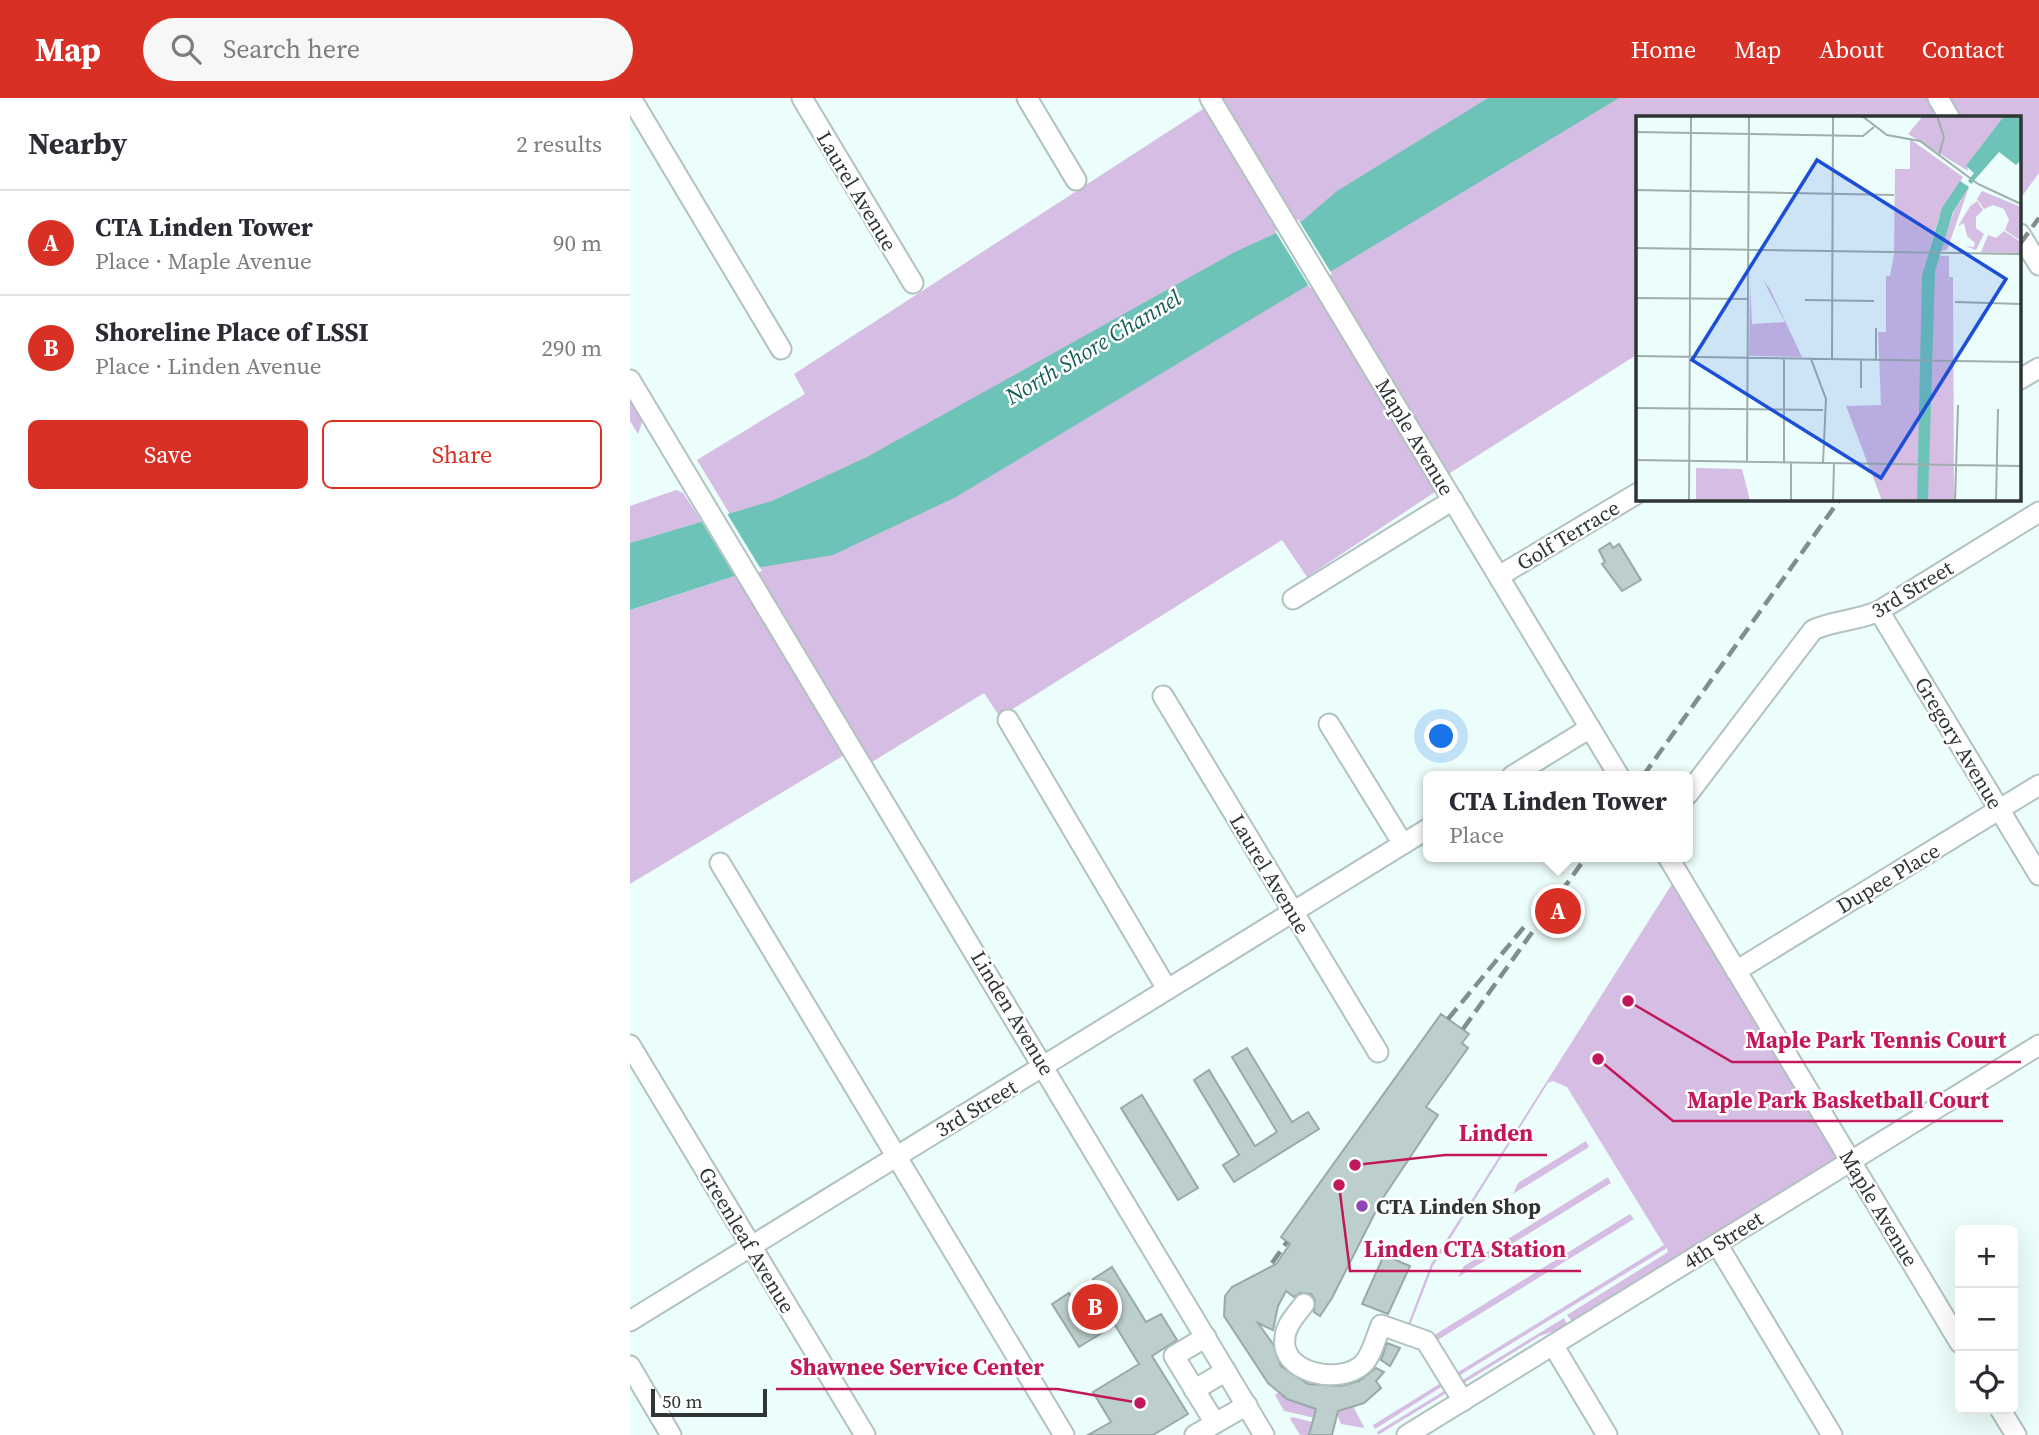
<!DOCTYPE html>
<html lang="en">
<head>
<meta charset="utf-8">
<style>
  :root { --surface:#fff; --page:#f7f7f7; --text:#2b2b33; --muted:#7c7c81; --line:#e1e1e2; --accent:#d93025 }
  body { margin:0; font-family:"Source Serif 4",serif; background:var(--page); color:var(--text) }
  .controls { position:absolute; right:21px; bottom:21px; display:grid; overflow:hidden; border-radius:10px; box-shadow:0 7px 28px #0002 }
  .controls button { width:63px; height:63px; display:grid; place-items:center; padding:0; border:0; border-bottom:2px solid var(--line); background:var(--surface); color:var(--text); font:35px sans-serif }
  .scale { position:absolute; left:21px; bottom:18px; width:116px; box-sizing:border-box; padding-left:7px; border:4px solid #2e3534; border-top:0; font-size:19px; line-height:24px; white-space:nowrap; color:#2e3534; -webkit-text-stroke:5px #fff; paint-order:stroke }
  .you { position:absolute; left:812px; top:639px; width:24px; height:24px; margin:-18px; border:5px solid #fff; border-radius:50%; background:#1a73e8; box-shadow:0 0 0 10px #1a73e833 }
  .badge { display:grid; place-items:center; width:46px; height:46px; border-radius:50%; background:var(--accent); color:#fff; font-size:23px; font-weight:700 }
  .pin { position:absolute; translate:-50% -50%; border:4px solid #fff; box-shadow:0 2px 7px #0006 }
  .popup { position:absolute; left:793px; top:673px; width:270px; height:91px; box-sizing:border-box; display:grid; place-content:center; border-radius:10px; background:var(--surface); filter:drop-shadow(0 2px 5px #0005); font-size:23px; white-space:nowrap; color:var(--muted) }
  .popup b { font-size:26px; color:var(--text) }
  .popup::after { content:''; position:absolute; left:50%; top:100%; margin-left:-14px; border:14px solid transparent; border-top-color:var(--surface) }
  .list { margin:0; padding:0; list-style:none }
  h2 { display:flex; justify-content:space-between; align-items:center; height:91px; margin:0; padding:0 28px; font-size:30px }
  h2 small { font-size:23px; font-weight:400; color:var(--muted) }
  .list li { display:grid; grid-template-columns:46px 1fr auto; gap:21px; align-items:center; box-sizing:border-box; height:105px; padding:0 28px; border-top:2px solid var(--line) }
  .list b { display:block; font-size:26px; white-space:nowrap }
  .list p { margin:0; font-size:23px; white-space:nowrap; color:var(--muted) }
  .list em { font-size:23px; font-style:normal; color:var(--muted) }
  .actions { display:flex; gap:14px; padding:21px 28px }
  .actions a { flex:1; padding:16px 0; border:2px solid var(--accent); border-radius:10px; text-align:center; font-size:24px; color:var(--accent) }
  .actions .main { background:var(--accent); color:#fff }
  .icon { flex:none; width:38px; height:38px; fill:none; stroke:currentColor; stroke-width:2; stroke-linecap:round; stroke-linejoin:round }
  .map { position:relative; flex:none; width:1409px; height:1337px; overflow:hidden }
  header { display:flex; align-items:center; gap:42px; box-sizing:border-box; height:98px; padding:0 35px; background:var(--accent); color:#fff }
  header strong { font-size:33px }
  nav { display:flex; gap:38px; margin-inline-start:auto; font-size:24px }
  .search { width:490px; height:63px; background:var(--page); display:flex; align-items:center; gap:18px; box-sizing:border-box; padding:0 24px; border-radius:38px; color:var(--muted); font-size:26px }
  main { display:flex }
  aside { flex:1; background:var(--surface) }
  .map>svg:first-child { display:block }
</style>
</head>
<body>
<header>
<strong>Map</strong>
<div class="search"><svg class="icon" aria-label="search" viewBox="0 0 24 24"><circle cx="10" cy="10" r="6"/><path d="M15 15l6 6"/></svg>Search here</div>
<nav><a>Home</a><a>Map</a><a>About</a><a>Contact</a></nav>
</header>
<main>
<aside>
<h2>Nearby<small>2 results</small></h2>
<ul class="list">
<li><span class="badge">A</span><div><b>CTA Linden Tower</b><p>Place · Maple Avenue</p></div><em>90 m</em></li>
<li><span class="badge">B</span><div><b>Shoreline Place of LSSI</b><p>Place · Linden Avenue</p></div><em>290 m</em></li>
</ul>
<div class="actions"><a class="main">Save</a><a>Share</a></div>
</aside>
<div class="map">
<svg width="1409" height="1337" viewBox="0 0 1409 1337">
  <rect width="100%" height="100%" fill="#ecfefb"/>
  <g fill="#d5bde3">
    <path d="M 590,0 L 1409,0 L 1409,75 L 1390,101 L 1390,19 L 1008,19 L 1008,256 L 801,387 L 805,394 L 677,479 L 652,442 L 370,619 L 354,595 L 242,664 L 231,647 L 0,786 L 0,512 L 132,469 L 67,362 L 175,296 L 164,276 Z"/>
    <path d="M 0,298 L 13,322 L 8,336 L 0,323 Z"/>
    <path d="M 46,392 L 53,395 L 72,424 L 0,445 L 0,408 Z"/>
    <path d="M 1042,786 L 1203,1050 L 1205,1060 L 943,1225 L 937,1217 L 1038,1154 L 1037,1150 L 827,1279 L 825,1276 L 1034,1147 L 937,989 L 923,983 L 918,985 L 803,1168 L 779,1230 L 777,1229 L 801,1166 Z"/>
    <path d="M 956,1043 L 959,1049 L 883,1096 L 888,1085 Z"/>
    <path d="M 978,1079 L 981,1085 L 828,1179 L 834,1168 Z"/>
    <path d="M 1000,1116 L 1004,1121 L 806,1243 L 804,1240 L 806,1236 Z"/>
    <path d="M 934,1220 L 938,1228 L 910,1238 L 834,1285 L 831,1283 Z"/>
    <path d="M 811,1285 L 813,1288 L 745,1331 L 743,1327 Z"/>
    <path d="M 814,1293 L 815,1296 L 748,1337 L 747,1334 Z"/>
    <path d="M 648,1295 L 669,1306 L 695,1312 L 685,1320 L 654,1313 L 645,1297 Z"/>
    <path d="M 723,1308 L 734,1329 L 734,1330 L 711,1326 L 705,1311 Z"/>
    <path d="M 662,1319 L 687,1325 L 679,1337 L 670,1337 L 660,1321 Z"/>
  </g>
  <path fill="#6ec3b9" d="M 858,0 L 989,0 L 326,399 L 203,457 L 132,469 L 0,512 L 0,445 L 142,403 L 237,359 L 605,154 L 672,123 L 707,93 Z"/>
  <g fill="#ecfefb">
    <path d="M 668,121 L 702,176 L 680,190 L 645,133 Z"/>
    <path d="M 96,414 L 132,473 L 107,482 L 70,421 Z"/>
  </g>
  <g fill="#bdcfcc" stroke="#98a9a7" stroke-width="2">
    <path d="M 980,445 L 983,450 L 989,446 L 1011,482 L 992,493 L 972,466 L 975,464 L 969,452 Z"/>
    <path d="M 925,798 L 943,810 L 930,828 L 913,816 Z"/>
    <path d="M 811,916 L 839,936 L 832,945 L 838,950 L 796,1009 L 808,1017 L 751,1103 L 702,1200 L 690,1218 L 684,1214 L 685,1202 L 681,1196 L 670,1195 L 664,1199 L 656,1193 L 648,1208 L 643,1232 L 628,1225 L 643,1246 L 651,1268 L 678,1286 L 711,1288 L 729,1283 L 746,1270 L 754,1274 L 746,1283 L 751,1290 L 734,1305 L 708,1313 L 702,1337 L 679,1337 L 686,1311 L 657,1301 L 638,1285 L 594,1218 L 595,1198 L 602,1189 L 646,1166 L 660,1146 L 651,1139 Z"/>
    <path d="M 617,950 L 662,1024 L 678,1014 L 689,1031 L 604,1084 L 593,1067 L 609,1057 L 564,982 L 579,972 L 625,1048 L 647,1034 L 602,959 Z"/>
    <path d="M 512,997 L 568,1090 L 548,1102 L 491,1010 Z"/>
    <path d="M 754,1157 L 780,1168 L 758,1216 L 732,1206 Z"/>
    <path d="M 482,1169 L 516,1224 L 531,1216 L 547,1242 L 522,1258 L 558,1316 L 523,1337 L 458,1337 L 481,1324 L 463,1294 L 509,1266 L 485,1227 L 449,1249 L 422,1206 L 439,1195 L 442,1200 L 465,1185 L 463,1181 Z"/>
    <path d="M 757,1245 L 770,1250 L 760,1268 L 751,1262 Z"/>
  </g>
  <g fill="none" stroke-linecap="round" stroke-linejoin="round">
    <defs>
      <g id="minor">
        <path d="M 1,0 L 151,251"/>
        <path d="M 172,0 L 283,185"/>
        <path d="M 397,0 L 446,82"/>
        <path d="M 580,0 L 989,678"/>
        <path d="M 1308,0 L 1319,19"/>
        <path d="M 1390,136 L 1409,167"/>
        <path d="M 1390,281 L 1409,270"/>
        <path d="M 0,282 L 634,1337"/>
        <path d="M 869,478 L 1008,395"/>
        <path d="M 663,501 L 823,402"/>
        <path d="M 1249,513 L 1409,777"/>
        <path d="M 533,598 L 748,954"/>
        <path d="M 378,622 L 537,891"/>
        <path d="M 699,626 L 773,746"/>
        <path d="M 882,678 L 960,630"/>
        <path d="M 1058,696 L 1183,532 C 1204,522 1227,523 1249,513 L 1409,414"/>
        <path d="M 1038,759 L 1330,1245"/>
        <path d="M 90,765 L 434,1337"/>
        <path d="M 1106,873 L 1409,687"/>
        <path d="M 0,947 L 235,1337"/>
        <path d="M 1087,1146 L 1202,1337"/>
        <path d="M 674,1206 C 667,1216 656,1226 655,1239 C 649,1275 710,1288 733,1266 C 742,1257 746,1239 751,1227 L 796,1243 L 833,1303"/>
        <path d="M 0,1223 L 799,730"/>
        <path d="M 576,1239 L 544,1258 L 585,1325"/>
        <path d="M 923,1247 L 977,1337"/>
        <path d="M 0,1268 L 41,1337"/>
        <path d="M 564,1292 L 596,1273"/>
        <path d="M 1370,1311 L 1386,1337"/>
        <path d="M 565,1337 L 617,1307"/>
        <path d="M 777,1337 L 1409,947"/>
      </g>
    </defs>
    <use href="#minor" stroke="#b1c2c0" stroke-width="23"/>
    <use href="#minor" stroke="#fff" stroke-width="19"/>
    <g stroke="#828e8c" stroke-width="4.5" stroke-dasharray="14 7" stroke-linecap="butt">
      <path d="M 1390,146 L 1409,120"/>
      <path d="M 1013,678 L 1210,401"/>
      <path d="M 818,921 L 894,829"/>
      <path d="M 833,931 L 956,759"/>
      <path d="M 642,1165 L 657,1144"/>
    </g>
  </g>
  <circle fill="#9144b5" stroke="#fff" stroke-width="2.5" cx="732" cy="1108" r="7"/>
  <g text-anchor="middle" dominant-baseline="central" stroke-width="5" stroke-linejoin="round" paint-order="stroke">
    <g font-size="21" fill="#2e3534" stroke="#fff">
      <text transform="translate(227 93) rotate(59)">Laurel Avenue</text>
      <text transform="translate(785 339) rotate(59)">Maple Avenue</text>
      <text transform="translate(938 437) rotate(-31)">Golf Terrace</text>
      <text transform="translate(1282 491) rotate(-31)">3rd Street</text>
      <text transform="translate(1329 645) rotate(59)">Gregory Avenue</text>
      <text transform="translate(640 776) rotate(59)">Laurel Avenue</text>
      <text transform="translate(1258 780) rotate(-31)">Dupee Place</text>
      <text transform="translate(383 915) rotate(59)">Linden Avenue</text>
      <text transform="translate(346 1010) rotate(-31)">3rd Street</text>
      <text transform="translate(1249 1110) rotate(59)">Maple Avenue</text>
      <text transform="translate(117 1142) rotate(59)">Greenleaf Avenue</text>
      <text transform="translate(1093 1142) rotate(-32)">4th Street</text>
    </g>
    <g font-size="21" font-weight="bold" fill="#2e3534" stroke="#fff" text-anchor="start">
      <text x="746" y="1108">CTA Linden Shop</text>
    </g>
    <g font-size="23" font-style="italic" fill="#145d56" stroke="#fff">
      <text transform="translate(463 249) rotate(-31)">North Shore Channel</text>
    </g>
  </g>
  <g transform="translate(1006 18)">
    <rect width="385" height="385" fill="#ecfefb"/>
    <path d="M 287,0 L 368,0 L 331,50 L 332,55 L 272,18 ZM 274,23 L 327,61 L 303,101 L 292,139 L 313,140 L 313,161 L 317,161 L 318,385 L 246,385 L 210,290 L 245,289 L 242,216 L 250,216 L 250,160 L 254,160 L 258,138 L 259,53 L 274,53 ZM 333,71 L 311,134 L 304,135 L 318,95 ZM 346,75 L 385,91 L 385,125 L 369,114 L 373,104 L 368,93 L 357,89 L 348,93 L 341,83 ZM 338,84 L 335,90 L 341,85 L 347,94 L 340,101 L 340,112 L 348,118 L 340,134 L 329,130 L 338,131 L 339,127 L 331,120 L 328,107 L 322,110 ZM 368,115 L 385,126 L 385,137 L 345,136 L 352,119 L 360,122 ZM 127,164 L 134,173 L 166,241 L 113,240 L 114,167 L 116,208 L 149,206 ZM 60,352 L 106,353 L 114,385 L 60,385 Z" fill="#d5bde3"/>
    <path d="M 368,0 L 385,0 L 385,44 L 380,49 L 363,36 L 335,68 L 332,65 L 338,57 L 330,50 ZM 324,65 L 333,71 L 317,96 L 299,155 L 292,385 L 281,385 L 286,160 L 306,92 Z" fill="#6ec3b9"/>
    <path fill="none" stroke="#a0aeab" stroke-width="2" d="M 226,0 L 251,19 L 284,25 L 342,68 L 385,88M 301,0 L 308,21 L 303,39M 0,16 L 227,20 L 238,11M 0,74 L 258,79M 0,132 L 385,138M 0,182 L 112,183M 169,184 L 238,185M 319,186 L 385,188M 0,240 L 385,246M 175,243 L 190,283 L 187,347M 196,243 L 197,0M 240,244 L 240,212M 225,272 L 225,243M 0,292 L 187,294M 0,344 L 385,350M 111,346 L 113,0M 148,346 L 148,242M 53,385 L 55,0M 155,385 L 155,347M 197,385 L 198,347M 319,385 L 322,289M 360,385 L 362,293"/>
    <path fill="#1d4ed8" fill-opacity="0.15" stroke="#1d4ed8" stroke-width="3.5" d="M 181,44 L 370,163 L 245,362 L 56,244 Z"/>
    <rect width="385" height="385" fill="none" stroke="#2e3534" stroke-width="3.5"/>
  </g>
  <path fill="none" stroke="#c2185b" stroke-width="2.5" d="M998 903L1102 964H1391M968 961L1043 1023H1373M725 1067L815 1057H917M709 1087L720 1173H951M510 1305L428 1291H146"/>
  <g fill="#c2185b" stroke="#fff" stroke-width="2.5">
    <circle cx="998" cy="903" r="7"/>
    <circle cx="968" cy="961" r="7"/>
    <circle cx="725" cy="1067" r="7"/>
    <circle cx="709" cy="1087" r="7"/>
    <circle cx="510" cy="1305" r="7"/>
  </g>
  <g font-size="23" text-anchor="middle" font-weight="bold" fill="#c2185b" stroke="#fff" stroke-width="5" stroke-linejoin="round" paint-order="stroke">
    <text x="1246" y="950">Maple Park Tennis Court</text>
    <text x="1208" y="1010">Maple Park Basketball Court</text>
    <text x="866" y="1043">Linden</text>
    <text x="835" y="1159">Linden CTA Station</text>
    <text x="287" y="1277">Shawnee Service Center</text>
  </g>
</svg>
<div class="controls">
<button>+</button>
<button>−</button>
<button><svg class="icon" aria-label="locate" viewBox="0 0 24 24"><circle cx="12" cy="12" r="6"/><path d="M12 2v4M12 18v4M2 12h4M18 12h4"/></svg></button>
</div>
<div class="scale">50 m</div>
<div class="you"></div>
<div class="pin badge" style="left:928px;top:813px">A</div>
<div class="popup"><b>CTA Linden Tower</b>Place</div>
<div class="pin badge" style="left:465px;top:1209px">B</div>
</div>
</main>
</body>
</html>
